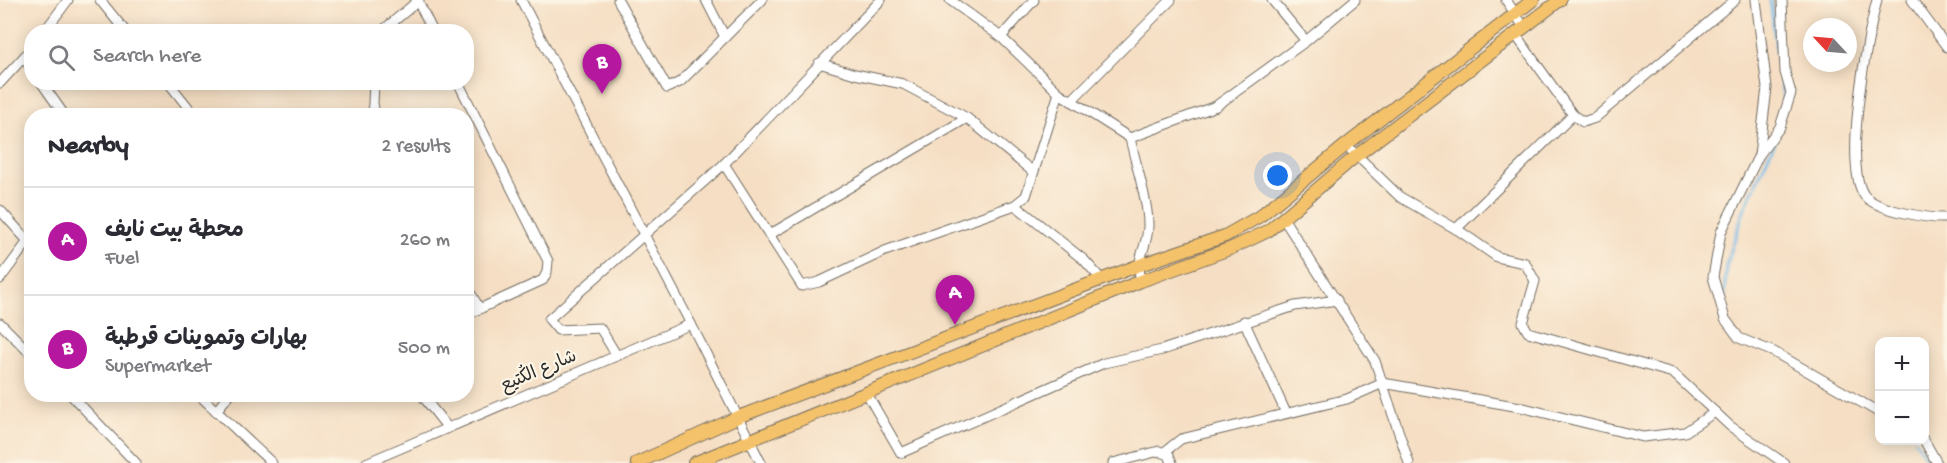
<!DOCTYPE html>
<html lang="en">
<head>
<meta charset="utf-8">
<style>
  :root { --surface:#fff; --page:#f2f2f3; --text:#2b2b33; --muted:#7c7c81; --line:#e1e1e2; --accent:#b5179e }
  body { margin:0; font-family:"Gochi Hand","Playpen Sans Arabic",sans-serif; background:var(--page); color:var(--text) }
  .controls { position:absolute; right:18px; bottom:18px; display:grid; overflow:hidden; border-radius:12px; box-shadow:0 3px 15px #0003 }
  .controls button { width:54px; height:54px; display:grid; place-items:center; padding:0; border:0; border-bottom:2px solid var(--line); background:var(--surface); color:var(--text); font:30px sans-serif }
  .compass { position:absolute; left:1803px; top:18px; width:54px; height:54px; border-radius:50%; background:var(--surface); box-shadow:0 3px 15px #0003; rotate:296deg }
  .you { position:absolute; left:1278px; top:176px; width:21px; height:21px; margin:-15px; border:4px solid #fff; border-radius:50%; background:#1a73e8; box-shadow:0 0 0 9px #1a73e833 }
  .badge { display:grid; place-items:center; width:39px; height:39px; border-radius:50%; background:var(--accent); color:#fff; font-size:20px; font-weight:700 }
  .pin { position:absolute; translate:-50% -50px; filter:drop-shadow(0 2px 3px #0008) }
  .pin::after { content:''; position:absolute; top:32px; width:21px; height:18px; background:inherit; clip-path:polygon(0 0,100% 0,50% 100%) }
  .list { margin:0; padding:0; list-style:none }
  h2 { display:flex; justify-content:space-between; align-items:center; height:78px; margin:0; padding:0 24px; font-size:26px }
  h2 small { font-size:20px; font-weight:400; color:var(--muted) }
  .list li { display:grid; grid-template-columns:39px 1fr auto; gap:18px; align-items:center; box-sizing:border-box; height:108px; padding:0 24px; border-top:2px solid var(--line) }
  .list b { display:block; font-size:22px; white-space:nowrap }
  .list p { margin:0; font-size:20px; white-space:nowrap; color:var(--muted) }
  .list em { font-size:20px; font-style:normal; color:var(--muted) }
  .icon { flex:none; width:33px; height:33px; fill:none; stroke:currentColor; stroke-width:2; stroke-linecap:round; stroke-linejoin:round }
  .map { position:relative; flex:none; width:1947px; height:463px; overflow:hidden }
  .search { position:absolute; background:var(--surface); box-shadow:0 3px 15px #0003; left:24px; top:24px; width:450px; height:66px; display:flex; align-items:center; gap:15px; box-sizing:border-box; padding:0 21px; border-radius:24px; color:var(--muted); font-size:22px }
  .panel { position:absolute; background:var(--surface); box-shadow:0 3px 15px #0003; left:24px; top:108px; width:450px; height:294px; border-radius:24px }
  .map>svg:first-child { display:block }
</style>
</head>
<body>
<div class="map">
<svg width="1947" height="463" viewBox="0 0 1947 463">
  <rect width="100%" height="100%" fill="#fcf5e5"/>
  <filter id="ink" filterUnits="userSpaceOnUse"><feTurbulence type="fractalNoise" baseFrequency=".0167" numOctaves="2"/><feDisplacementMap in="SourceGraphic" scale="12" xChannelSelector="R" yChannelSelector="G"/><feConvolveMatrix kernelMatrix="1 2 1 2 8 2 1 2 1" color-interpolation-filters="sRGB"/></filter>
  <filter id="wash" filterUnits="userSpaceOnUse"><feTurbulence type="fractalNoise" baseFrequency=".008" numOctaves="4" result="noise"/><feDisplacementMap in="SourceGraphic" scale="24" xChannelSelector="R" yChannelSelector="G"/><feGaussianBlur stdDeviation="1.35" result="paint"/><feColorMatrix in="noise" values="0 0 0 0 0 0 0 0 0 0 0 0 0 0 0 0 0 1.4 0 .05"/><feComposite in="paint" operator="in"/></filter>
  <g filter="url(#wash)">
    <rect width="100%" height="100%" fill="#f5dec3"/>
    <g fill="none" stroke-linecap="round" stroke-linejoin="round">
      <g stroke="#6eb9e7" stroke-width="3">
        <path d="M 1770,0 L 1784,103"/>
        <path d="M 1724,302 L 1726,266 L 1744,210 L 1776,139"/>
        <path d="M 1915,440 L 1930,463"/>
      </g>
    </g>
  </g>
  <g filter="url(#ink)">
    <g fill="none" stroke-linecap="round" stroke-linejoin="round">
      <defs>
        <g id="minor">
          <path d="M 100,0 L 126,32"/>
          <path d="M 521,0 L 691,324 L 761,463"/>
          <path d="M 618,0 L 667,88 L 680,82 L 762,0"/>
          <path d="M 706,0 L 725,37"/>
          <path d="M 950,0 L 1001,37 L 1059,93 L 1130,138"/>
          <path d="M 1272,0 L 1306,41"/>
          <path d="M 1506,0 L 1524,27"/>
          <path d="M 1756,0 L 1767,88 L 1759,155"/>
          <path d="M 1782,0 L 1785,72 L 1791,93 L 1780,127 L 1759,155 L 1721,232 L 1713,277 L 1725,319 L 1739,338 L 1774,352 L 1880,413"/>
          <path d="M 1877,0 C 1867,38 1843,164 1864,195 C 1875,210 1929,219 1947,218"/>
          <path d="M 1912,0 L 1947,47"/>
          <path d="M 418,1 L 433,32"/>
          <path d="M 44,32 L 68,0"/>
          <path d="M 381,32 L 419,0"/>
          <path d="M 1515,34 L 1573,115 L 1583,122 L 1595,118 L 1735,0"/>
          <path d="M 1001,37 L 1034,0"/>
          <path d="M 24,58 L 32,69"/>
          <path d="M 819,63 L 855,74 L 903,84 L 967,118 L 1032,171"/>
          <path d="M 41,82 L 65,116"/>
          <path d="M 168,82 L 195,116"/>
          <path d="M 374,82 L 373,103 L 375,116"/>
          <path d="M 458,82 L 548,261 L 547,272 L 543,280 L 466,315"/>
          <path d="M 0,83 L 32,48"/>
          <path d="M 1071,101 L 1171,0"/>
          <path d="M 1346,145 L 1400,197 L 1458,230 L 1497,257 L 1525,263 L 1535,281 L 1523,323 L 1528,332 L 1673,373 L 1730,426 L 1784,463"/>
          <path d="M 724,164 L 802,286 L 819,282 L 885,251 L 1015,205 L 1026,196 L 1059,93"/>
          <path d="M 1015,205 L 1084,260 L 1102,280"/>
          <path d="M 0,210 L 27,240"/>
          <path d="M 1283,218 L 1375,361 L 1409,463"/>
          <path d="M 1456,229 L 1573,115"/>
          <path d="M 769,235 L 967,118"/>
          <path d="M 0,279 L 32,236"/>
          <path d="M 1141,281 C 1135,259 1147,249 1148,227 C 1149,204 1135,162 1130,138 L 1216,106 L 1306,41 L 1355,0"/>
          <path d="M 466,286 L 480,309"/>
          <path d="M 1244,321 L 1286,413"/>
          <path d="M 0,323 L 32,355"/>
          <path d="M 617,356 L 600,328 L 558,330 L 549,319 L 724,164 L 881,0"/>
          <path d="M 866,392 L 901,453 L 1104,363 L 1162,350 L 1295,306 L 1337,300"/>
          <path d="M 70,394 L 136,463"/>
          <path d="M 198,394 L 272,463"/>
          <path d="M 421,394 L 448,428"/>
          <path d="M 216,411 L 230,394"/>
          <path d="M 1924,440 L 1937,463"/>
          <path d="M 1163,453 L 1181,439 L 1347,399 L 1383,383 L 1520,407 L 1643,437 L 1685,432 L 1715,412"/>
          <path d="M 366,463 L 691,324"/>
          <path d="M 1113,463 L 1159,451 L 1169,455 L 1172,463"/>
        </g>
        <g id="major">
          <path d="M 637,463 L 738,417 L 1137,266 L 1225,236 L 1260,216 L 1346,145 L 1533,0"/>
          <path d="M 694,463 L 1141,281 L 1232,248 L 1268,231 L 1356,156 L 1560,0"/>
        </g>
      </defs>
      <use href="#minor" stroke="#726a60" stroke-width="11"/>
      <use href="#major" stroke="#726a60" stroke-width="14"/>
      <use href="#minor" stroke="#fff" stroke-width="9"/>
      <use href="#major" stroke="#f4c26a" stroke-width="12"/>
    </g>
  </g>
  <g text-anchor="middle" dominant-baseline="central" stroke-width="4.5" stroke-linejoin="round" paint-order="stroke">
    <g font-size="18" fill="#2b2b2b" stroke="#fcf5e5">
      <text transform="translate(539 372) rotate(-23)">شارع الكُتيع</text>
    </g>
  </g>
</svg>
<div class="controls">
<button>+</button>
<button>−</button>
</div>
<svg class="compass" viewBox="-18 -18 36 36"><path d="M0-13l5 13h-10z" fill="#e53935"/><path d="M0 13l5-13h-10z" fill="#7c7c81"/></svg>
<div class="you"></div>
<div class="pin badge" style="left:955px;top:325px">A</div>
<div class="pin badge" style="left:602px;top:94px">B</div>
<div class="search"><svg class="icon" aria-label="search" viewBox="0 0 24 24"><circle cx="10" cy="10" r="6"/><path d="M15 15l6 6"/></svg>Search here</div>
<section class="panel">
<h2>Nearby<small>2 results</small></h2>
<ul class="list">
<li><span class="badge">A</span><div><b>محطة بيت نايف</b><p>Fuel</p></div><em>260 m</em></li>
<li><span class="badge">B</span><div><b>بهارات وتموينات قرطبة</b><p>Supermarket</p></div><em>500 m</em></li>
</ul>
</section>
</div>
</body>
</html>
